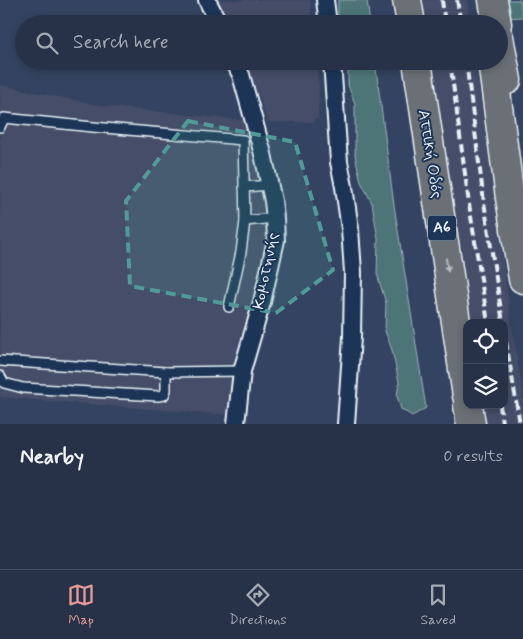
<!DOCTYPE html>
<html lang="en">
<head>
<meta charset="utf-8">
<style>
  :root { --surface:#273249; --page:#333e53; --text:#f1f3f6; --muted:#a4aab4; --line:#434d61; --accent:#e69b98 }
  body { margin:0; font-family:Mynerve,sans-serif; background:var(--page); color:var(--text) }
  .controls { position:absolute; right:15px; bottom:15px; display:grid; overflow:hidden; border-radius:10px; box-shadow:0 2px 8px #0003 }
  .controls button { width:45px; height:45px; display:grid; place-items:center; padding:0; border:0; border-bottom:1px solid var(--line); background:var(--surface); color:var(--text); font:25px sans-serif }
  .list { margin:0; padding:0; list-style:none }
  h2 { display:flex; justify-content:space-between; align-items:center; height:65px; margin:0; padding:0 20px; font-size:21px }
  h2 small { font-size:16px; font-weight:400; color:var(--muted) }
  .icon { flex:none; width:28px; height:28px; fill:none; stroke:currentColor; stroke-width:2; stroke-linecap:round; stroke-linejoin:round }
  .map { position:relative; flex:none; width:523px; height:424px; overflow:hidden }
  .search { position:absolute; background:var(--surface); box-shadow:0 2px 8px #0003; left:15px; right:15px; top:15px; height:55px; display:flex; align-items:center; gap:12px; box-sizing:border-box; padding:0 18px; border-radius:28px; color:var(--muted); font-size:19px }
  .sheet { height:145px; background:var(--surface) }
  nav { display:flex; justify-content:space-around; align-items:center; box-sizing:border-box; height:70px; border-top:1px solid var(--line); background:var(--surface); font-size:14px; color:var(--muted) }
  nav a { display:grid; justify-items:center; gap:2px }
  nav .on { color:var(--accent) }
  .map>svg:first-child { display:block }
</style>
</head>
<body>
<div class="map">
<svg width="523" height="424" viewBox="0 0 523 424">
  <rect width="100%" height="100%" fill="#344361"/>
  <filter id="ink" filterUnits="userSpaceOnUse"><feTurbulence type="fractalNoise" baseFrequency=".02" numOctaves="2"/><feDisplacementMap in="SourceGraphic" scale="10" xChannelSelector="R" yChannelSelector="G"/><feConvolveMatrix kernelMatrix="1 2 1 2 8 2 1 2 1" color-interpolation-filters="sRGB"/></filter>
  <g filter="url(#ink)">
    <g fill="#444d68">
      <path d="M 217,0 L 310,0 L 312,24 L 231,24 Z"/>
      <path d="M 420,0 L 467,0 L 470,24 L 423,24 Z"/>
      <path d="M 246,61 L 316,61 L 319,87 L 318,119 L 314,119 L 314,122 L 268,122 Z"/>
      <path d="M 428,61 L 475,61 L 511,320 L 523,394 L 523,424 L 480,424 L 477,405 L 504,405 L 504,323 L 467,323 Z"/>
      <path d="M 0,85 L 104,106 L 249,121 L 267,196 L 269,243 L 232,383 L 228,415 L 0,397 Z"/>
    </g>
    <g fill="#4e7578" stroke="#9bb3b8">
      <path d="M 338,0 L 367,0 L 370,24 L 342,24 L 338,16 Z"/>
      <path d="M 505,0 L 520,0 L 523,17 L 507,18 Z"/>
      <path d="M 348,61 L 375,61 L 394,205 L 426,408 L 412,416 L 401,409 L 397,396 L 399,382 L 392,350 L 385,331 L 386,303 L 377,274 L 378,239 L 372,203 L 361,182 L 355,155 L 355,104 L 348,85 Z"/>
    </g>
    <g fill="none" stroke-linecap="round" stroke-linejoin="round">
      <defs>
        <g id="service">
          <path d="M 0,127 L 4,118 L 93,127 L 243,140 L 245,221 L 241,252 L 229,307"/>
          <path d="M 244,187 L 270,185"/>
          <path d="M 245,221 L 275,218"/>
          <path d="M 0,361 L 166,372 L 242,371"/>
          <path d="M 0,376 L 4,383 L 23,388 L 158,396 L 164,395 L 166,390 L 166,372"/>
        </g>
        <g id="minor">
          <path d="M 207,0 L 219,24"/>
          <path d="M 325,0 L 328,24"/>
          <path d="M 234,61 L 241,75 L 248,100 L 263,154 L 273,201 L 275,218 L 276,240 L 262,302 L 242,371 L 236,424"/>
          <path d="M 332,61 L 339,162 L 344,187 L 350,229 L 353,272 L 352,337 L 346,424"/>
        </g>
        <g id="motorway">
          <path d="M 407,0 L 411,24"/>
          <path d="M 493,0 L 497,24"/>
          <path d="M 499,37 L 507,80"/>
          <path d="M 417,61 L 467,396"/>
          <path d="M 492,61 L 510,198 L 523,279"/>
          <path d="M 468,405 L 471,424"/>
        </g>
      </defs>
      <use href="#service" stroke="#e8f1f8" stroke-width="12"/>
      <use href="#minor" stroke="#e8f1f8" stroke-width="20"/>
      <use href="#motorway" stroke="#e8f1f8" stroke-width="31"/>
      <use href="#service" stroke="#1d3557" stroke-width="9"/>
      <use href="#minor" stroke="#1d3557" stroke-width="16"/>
      <use href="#motorway" stroke="#6a7074" stroke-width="28"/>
      <g stroke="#e8f1f8" stroke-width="4" stroke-dasharray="8 4" stroke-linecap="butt">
        <path d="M 442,0 L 445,24"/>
        <path d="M 457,0 L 461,24"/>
        <path d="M 450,61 L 469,204 L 488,323"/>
        <path d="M 466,61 L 484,202 L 503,323"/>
        <path d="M 504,330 L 520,424"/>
        <path d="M 500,405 L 502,424"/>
      </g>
    </g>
    <defs><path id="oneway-solid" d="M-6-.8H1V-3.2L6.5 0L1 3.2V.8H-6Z" transform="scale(1.25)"/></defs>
    <use fill="#b6bdc3" href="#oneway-solid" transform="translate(447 265) rotate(81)"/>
  </g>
  <path fill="#509b97" fill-opacity="0.2" stroke="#509b97" stroke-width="4" stroke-dasharray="10 6" stroke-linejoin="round" d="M 188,121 L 295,142 L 333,270 L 276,313 L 130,286 L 126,201 Z"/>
  <g text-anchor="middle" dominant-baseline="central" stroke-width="4" stroke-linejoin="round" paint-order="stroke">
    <rect fill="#1d3557" stroke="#abb9c8" stroke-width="1" x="428" y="215.5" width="28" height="25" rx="4"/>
    <g font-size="15" font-weight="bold" fill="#e8f1f8">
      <text x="442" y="228">Α6</text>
    </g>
    <g font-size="16" fill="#e8f1f8" stroke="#1d3557">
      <text transform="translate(430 154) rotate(81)">Αττική Οδός</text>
      <text transform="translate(266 271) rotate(-79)">Κομοτηνής</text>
    </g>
  </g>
</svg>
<div class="controls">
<button><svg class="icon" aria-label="locate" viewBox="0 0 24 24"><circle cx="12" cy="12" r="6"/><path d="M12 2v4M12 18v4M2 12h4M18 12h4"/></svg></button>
<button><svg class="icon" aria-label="layers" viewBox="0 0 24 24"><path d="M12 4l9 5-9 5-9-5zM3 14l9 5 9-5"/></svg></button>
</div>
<div class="search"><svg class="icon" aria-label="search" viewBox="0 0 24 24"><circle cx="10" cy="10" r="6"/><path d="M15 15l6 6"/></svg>Search here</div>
</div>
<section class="sheet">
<h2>Nearby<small>0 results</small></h2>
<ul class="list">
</ul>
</section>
<nav>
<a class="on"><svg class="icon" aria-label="map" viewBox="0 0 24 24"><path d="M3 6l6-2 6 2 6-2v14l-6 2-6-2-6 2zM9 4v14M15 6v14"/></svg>Map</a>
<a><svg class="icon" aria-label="directions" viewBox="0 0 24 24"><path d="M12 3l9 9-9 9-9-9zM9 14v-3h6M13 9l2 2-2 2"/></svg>Directions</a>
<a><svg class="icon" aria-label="saved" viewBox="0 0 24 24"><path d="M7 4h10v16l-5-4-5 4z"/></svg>Saved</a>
</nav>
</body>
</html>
